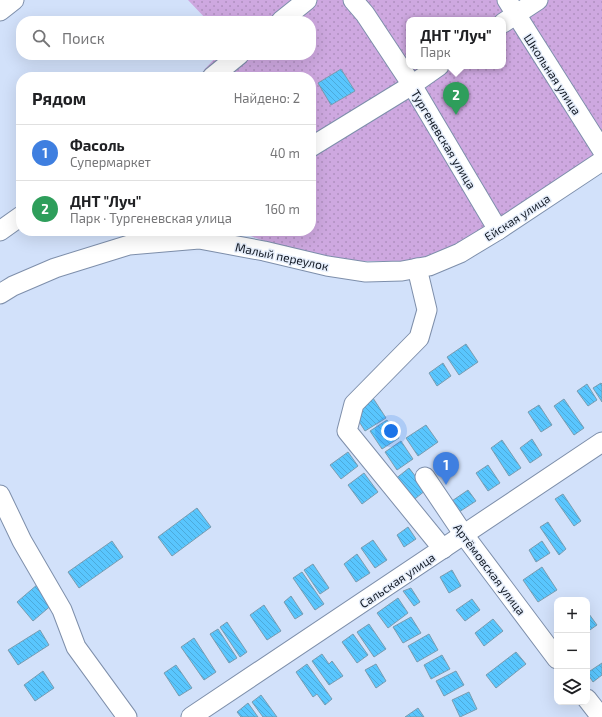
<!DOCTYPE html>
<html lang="ru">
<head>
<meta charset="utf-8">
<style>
  :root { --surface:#fff; --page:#f2f2f2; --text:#202124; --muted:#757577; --line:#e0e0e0; --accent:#64880c }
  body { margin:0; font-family:"Exo 2",sans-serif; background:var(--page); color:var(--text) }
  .controls { position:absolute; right:12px; bottom:12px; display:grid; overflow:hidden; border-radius:8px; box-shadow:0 4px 16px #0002 }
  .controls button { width:36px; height:36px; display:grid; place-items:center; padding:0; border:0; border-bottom:1px solid var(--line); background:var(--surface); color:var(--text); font:20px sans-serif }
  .you { position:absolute; left:391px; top:431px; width:14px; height:14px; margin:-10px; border:3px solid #fff; border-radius:50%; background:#1a73e8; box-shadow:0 0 0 6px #1a73e833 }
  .badge { display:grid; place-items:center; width:26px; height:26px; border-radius:50%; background:var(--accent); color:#fff; font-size:13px; font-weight:700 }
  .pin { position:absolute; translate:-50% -33px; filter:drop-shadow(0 1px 2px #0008) }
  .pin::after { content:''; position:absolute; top:21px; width:14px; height:12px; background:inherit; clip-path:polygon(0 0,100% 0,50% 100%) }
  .popup { position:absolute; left:406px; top:17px; width:100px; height:52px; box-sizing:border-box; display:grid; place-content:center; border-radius:8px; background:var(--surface); filter:drop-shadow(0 1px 3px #0005); font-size:13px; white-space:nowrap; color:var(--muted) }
  .popup b { font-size:15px; color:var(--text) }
  .popup::after { content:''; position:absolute; left:50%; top:100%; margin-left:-8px; border:8px solid transparent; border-top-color:var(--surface) }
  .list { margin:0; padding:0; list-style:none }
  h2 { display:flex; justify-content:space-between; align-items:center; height:52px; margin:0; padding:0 16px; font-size:17px }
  h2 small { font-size:13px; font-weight:400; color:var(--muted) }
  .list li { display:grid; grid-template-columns:26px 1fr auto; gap:12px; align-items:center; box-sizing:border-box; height:56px; padding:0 16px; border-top:1px solid var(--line) }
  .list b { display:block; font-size:15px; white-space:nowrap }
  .list p { margin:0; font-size:13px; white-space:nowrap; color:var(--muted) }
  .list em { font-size:13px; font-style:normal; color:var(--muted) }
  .icon { flex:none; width:22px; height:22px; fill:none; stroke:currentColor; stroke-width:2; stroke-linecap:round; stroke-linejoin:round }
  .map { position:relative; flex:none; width:602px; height:717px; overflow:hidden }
  .search { position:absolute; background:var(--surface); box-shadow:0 4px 16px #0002; left:16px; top:16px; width:300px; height:44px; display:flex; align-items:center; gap:10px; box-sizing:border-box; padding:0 14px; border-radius:16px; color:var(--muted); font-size:15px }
  .panel { position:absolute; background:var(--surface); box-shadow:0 4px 16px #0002; left:16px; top:72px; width:300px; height:164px; border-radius:16px }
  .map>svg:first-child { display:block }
</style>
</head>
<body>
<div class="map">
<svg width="602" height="717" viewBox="0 0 602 717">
  <defs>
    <pattern id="garden-dots" width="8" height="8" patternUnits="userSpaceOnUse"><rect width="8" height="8" fill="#cea8e0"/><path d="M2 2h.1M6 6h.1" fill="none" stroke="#b090c0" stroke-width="1.8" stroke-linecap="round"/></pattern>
    <pattern id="building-back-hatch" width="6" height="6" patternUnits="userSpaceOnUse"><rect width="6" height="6" fill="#59c6fe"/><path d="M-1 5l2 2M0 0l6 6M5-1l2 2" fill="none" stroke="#4caada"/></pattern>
  </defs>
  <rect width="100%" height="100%" fill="#d2e1fa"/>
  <path fill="url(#garden-dots)" fill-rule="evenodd" d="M 188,0 L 602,0 L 602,152 L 489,226 L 425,261 L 318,261 L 237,231 L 311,231 L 311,77 L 208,77 L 204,70 L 218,55 L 311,55 L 311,21 L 208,21 ZM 409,20 L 503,20 L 503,66 L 409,66 Z"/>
  <g fill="url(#building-back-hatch)" stroke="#7a9cb0">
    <path d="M 341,69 L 355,91 L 331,105 L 318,83 Z"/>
    <path d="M 466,344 L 478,362 L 459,375 L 447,357 Z"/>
    <path d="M 443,363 L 451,376 L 437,386 L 429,373 Z"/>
    <path d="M 601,383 L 602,384 L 602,402 L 593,388 Z"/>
    <path d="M 587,384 L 597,400 L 588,406 L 577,391 Z"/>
    <path d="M 373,398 L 386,418 L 365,431 L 353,412 Z"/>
    <path d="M 564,399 L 584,428 L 574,435 L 554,406 Z"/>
    <path d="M 539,405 L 552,425 L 541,432 L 528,412 Z"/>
    <path d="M 387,420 L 399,438 L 382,449 L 370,431 Z"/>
    <path d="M 426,425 L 438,442 L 418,456 L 406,438 Z"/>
    <path d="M 532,439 L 542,455 L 530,463 L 520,448 Z"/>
    <path d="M 502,440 L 521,468 L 509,476 L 491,448 Z"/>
    <path d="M 401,441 L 413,459 L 397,470 L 385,452 Z"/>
    <path d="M 348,452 L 358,466 L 341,479 L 330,465 Z"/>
    <path d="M 488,465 L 500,483 L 488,491 L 476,473 Z"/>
    <path d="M 409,468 L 426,490 L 411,502 L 394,480 Z"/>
    <path d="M 364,473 L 378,492 L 362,504 L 348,485 Z"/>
    <path d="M 468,490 L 476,501 L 456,514 L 449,503 Z"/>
    <path d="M 563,494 L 581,521 L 574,526 L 555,499 Z"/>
    <path d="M 197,508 L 211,527 L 172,556 L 158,537 Z"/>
    <path d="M 548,522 L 566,549 L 559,555 L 540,527 Z"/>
    <path d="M 408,527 L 416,539 L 404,547 L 397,535 Z"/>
    <path d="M 373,540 L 387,560 L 375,568 L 361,548 Z"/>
    <path d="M 112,541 L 123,557 L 79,588 L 68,572 Z"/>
    <path d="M 542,541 L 550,553 L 536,562 L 529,550 Z"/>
    <path d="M 357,554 L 370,573 L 356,582 L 344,564 Z"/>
    <path d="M 313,564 L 329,588 L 320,594 L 304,570 Z"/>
    <path d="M 542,567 L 557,590 L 538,602 L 523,580 Z"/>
    <path d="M 452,570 L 461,586 L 449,593 L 440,577 Z"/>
    <path d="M 302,572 L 324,604 L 315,610 L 293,578 Z"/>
    <path d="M 38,584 L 54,603 L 33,621 L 17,602 Z"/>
    <path d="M 411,588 L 420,602 L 414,606 L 403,591 Z"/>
    <path d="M 291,596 L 303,614 L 295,619 L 284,602 Z"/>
    <path d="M 398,598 L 408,613 L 388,628 L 377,613 Z"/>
    <path d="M 472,599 L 480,610 L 465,621 L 456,610 Z"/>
    <path d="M 264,605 L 281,631 L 267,640 L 250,615 Z"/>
    <path d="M 589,614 L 597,625 L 587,632 L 587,616 Z"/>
    <path d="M 411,617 L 421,633 L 403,643 L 393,627 Z"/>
    <path d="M 493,619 L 503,631 L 484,646 L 475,633 Z"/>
    <path d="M 227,622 L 247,652 L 240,657 L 220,627 Z"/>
    <path d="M 369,624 L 386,649 L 374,657 L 357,632 Z"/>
    <path d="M 218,629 L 237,658 L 229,663 L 210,634 Z"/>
    <path d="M 40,630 L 49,645 L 18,665 L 8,650 Z"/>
    <path d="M 353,634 L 368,655 L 357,663 L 342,642 Z"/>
    <path d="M 429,634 L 438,650 L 417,662 L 408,646 Z"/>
    <path d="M 194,638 L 216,672 L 204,680 L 181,647 Z"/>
    <path d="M 516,652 L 526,664 L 496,688 L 486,675 Z"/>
    <path d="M 322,654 L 329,664 L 332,661 L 343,676 L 329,685 L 312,661 Z"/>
    <path d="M 442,655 L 450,669 L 431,679 L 424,665 Z"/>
    <path d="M 602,663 L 602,675 L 593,682 L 587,673 Z"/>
    <path d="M 307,664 L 332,699 L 325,705 L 317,694 L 313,697 L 296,672 Z"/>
    <path d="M 376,664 L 386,681 L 376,688 L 365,670 Z"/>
    <path d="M 176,665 L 192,688 L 179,696 L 164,673 Z"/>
    <path d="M 43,671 L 54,688 L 35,701 L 24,685 Z"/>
    <path d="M 456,671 L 464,685 L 444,696 L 436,681 Z"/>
    <path d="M 469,692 L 477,709 L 460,717 L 452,700 Z"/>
    <path d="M 261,695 L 277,717 L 263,717 L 252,702 Z"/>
    <path d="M 248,703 L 258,717 L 241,717 L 237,712 Z"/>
    <path d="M 418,708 L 424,717 L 405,717 Z"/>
  </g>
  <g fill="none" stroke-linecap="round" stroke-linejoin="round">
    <defs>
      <g id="minor">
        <path d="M 353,0 L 365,14 L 412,85 L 498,230"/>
        <path d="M 507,0 L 602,150"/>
        <path d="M 0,11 L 14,0"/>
        <path d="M 281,21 L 307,0"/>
        <path d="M 503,23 L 538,0"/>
        <path d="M 212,77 L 239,55"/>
        <path d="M 311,147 L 412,85 L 439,66"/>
        <path d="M 0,231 L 21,216"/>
        <path d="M 417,268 L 427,310 L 419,338 L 354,404 L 347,431 L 443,549"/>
        <path d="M 0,294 L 13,286 L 55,268 L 129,245 L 199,239 L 264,251 L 327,266 L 366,272 L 402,271 L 429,266 L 460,253 L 498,230 L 602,161"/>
        <path d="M 425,477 L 464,535 L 557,659"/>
        <path d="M 0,495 L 22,541 L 62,610 L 76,647 L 127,717"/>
        <path d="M 587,699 L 601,717"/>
        <path d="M 191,717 L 602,442"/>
      </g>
    </defs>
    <use href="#minor" stroke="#7e8fab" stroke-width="21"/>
    <use href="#minor" stroke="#fff" stroke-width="19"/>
  </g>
  <g text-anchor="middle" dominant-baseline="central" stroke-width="3" stroke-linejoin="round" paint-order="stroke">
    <g font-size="12" fill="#121924" stroke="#e6eefb">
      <text transform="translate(553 74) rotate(57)">Школьная улица</text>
      <text transform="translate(444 139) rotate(59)">Тургеневская улица</text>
      <text transform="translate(517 217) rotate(-33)">Ейская улица</text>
      <text transform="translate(282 256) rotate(12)">Малый переулок</text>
      <text transform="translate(490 569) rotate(53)">Артёмовская улица</text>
      <text transform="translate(397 580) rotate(-34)">Сальская улица</text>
    </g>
  </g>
</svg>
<div class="controls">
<button>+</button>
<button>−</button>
<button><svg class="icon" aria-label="layers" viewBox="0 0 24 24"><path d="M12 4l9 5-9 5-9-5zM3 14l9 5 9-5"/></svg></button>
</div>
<div class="you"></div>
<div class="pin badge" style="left:446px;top:485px;background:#3f7fe0">1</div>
<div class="pin badge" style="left:456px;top:115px;background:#2e9e5b">2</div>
<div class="popup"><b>ДНТ &quot;Луч&quot;</b>Парк</div>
<div class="search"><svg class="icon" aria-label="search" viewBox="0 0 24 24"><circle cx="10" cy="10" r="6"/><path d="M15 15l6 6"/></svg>Поиск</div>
<section class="panel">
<h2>Рядом<small>Найдено: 2</small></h2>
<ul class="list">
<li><span class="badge" style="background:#3f7fe0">1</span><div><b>Фасоль</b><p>Супермаркет</p></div><em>40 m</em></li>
<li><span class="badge" style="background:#2e9e5b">2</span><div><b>ДНТ &quot;Луч&quot;</b><p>Парк · Тургеневская улица</p></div><em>160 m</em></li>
</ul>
</section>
</div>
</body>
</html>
